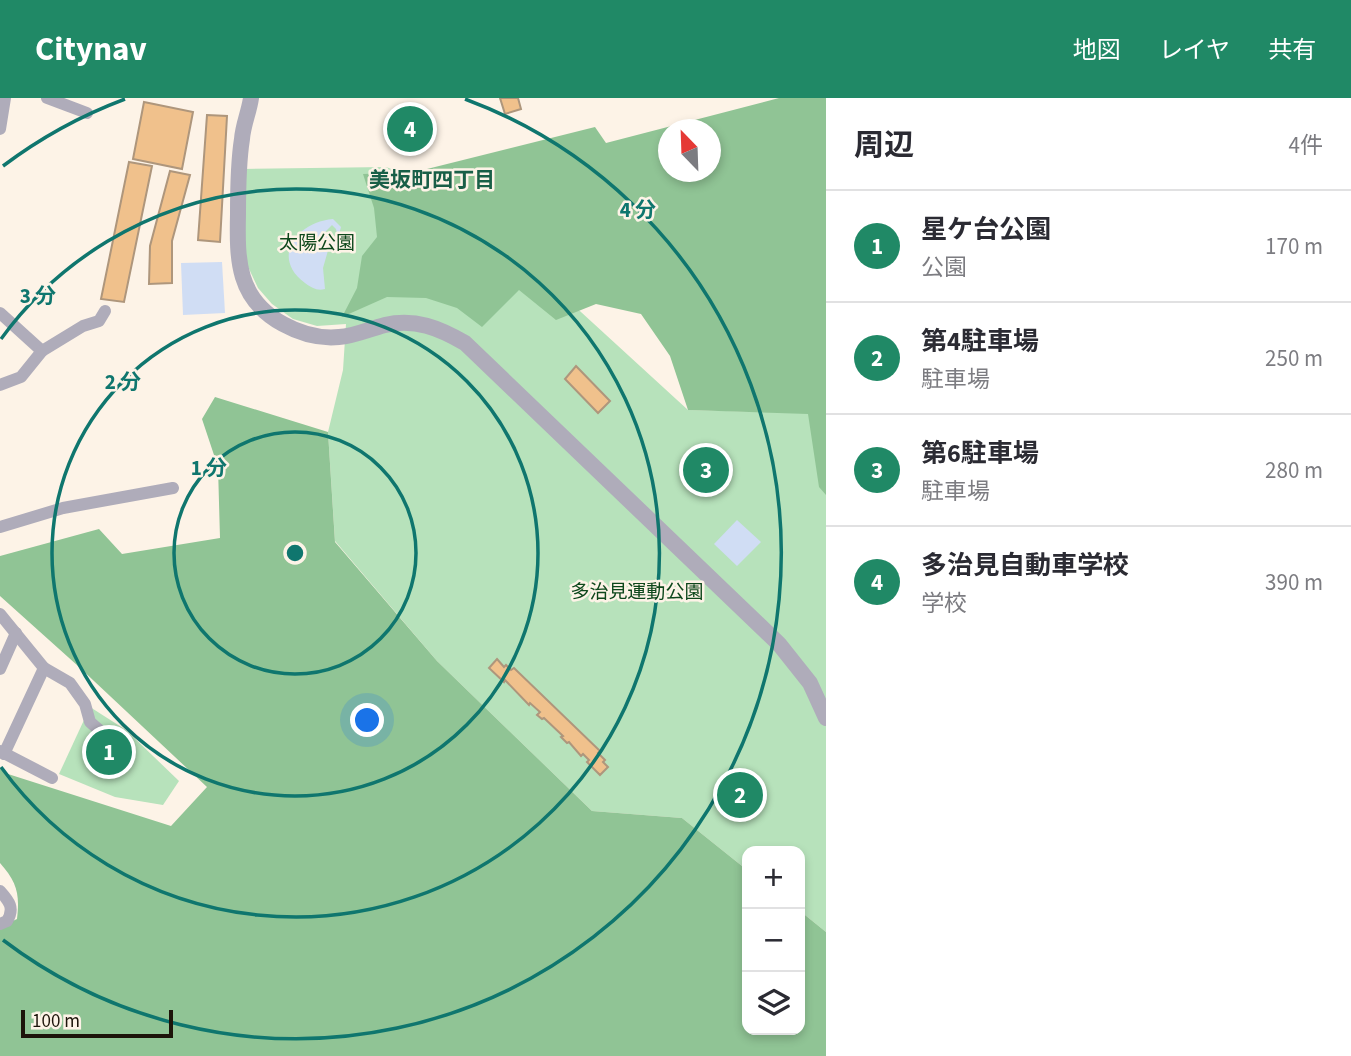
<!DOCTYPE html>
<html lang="ja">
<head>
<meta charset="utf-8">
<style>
  :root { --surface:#fff; --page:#f2f2f3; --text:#2b2b33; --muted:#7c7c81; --line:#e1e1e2; --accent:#208966 }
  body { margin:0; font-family:"Source Sans 3","Noto Sans JP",sans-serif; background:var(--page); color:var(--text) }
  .controls { position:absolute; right:21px; bottom:21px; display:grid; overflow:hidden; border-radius:14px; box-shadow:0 4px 10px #0003 }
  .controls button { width:63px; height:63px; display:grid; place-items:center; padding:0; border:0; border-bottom:2px solid var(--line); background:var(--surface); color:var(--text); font:35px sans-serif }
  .compass { position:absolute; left:658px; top:21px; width:63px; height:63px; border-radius:50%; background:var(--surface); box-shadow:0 4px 10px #0003; rotate:337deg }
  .scale { position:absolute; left:21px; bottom:18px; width:152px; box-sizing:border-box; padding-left:7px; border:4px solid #1d140a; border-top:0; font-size:19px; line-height:24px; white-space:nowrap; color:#1d140a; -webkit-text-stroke:5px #fdf3e7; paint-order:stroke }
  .you { position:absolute; left:368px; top:623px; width:24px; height:24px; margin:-18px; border:5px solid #fff; border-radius:50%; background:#1a73e8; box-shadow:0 0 0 10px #1a73e833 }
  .badge { display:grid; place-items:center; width:46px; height:46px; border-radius:50%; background:var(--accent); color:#fff; font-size:23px; font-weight:700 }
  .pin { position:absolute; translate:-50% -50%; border:4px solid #fff; box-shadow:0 2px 7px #0006 }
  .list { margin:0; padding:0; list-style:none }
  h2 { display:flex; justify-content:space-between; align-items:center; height:91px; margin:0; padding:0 28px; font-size:30px }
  h2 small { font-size:23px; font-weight:400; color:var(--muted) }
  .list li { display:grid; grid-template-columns:46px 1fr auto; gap:21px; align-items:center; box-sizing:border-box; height:112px; padding:0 28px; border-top:2px solid var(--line) }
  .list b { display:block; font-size:26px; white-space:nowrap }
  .list p { margin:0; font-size:23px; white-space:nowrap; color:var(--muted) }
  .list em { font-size:23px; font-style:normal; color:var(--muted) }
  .icon { flex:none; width:38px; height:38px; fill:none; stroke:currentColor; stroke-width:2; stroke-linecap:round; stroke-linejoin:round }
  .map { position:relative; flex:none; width:826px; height:958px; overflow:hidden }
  header { display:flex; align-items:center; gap:42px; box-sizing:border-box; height:98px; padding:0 35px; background:var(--accent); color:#fff }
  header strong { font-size:33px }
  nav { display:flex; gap:38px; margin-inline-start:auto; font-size:24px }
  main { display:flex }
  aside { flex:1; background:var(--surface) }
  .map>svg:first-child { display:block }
</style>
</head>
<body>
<header>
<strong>Citynav</strong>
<nav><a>地図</a><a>レイヤ</a><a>共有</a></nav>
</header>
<main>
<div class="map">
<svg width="826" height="958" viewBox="0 0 826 958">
  <rect width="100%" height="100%" fill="#fdf3e7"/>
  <g fill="#b7e2bb">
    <path d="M 386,69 L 472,99 L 522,160 L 688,312 L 808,315 L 826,334 L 826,834 L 800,813 L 800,753 L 747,753 L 747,772 L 682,720 L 592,713 L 437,563 L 335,443 L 328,334 L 343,272 L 346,226 L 317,228 L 293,221 L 272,206 L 258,190 L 243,158 L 242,71 Z"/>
    <path d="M 90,609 L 126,632 L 179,683 L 163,707 L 115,699 L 59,676 Z"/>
  </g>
  <g fill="#90c495" fill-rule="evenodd">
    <path d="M 779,0 L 826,0 L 826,397 L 819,389 L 808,316 L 688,312 L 670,258 L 641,216 L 596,206 L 556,222 L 519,192 L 482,229 L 457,210 L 426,200 L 387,199 L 342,219 L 357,190 L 362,158 L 377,139 L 374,110 L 363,76 L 415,74 L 595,29 L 606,45 ZM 668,32 L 710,32 L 710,74 L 668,74 Z"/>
    <path d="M 215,299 L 328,334 L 335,444 L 437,563 L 592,713 L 682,720 L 747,772 L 747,932 L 800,932 L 800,813 L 826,834 L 826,958 L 0,958 L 0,829 L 17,821 C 20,796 17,784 0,765 L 0,670 L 8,676 L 171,728 L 207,689 L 78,568 L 0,498 L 0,458 L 99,431 L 122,456 L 220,440 L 218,369 L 202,321 Z"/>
  </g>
  <g fill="#d0ddf4">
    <path d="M 333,121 L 341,129 L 338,140 L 336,131 L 332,127 L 325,134 L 336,147 L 333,150 L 329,149 L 323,170 L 325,191 C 317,193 312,190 305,185 C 270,159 297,124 333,121 Z"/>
    <path d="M 222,164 L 225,215 L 183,217 L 181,165 Z"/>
    <path d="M 737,422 L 761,444 L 737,468 L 714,446 Z"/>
  </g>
  <g fill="#f0c18c" stroke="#ae967c" stroke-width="2">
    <path d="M 500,0 L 518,0 L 521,11 L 505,16 Z"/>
    <path d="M 144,4 L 193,14 L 182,71 L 133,61 Z"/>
    <path d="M 207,17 L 227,18 L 220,144 L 198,142 Z"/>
    <path d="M 129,64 L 152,68 L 124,204 L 101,201 Z"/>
    <path d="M 170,73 L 190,77 L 172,143 L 172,185 L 149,186 L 150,148 Z"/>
    <path d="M 576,268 L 610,303 L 598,315 L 565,281 Z"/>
    <path d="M 497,561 L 504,569 L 506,567 L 511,572 L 514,570 L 600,653 L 598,655 L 605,662 L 603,664 L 608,669 L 600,677 L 587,664 L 589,662 L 583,656 L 581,658 L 569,644 L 567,645 L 561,639 L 563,638 L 544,620 L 542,621 L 537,617 L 540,614 L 530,605 L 529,607 L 505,582 L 504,584 L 489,570 Z"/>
  </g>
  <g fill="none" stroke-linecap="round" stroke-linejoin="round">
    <g stroke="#afacba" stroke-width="12">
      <path d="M 47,0 L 87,15"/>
      <path d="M 0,31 L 5,0"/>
      <path d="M 0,215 L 42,253 L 21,279 L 0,287"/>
      <path d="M 42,253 L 83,228 L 99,223 L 105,213"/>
      <path d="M 0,429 L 63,410 L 173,390"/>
      <path d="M 0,516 L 44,570 L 4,656"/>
      <path d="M 44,570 L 70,585 L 85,606 L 90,624 L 105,637"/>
      <path d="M 0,571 L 16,535"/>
      <path d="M 0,653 L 52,680"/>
      <path d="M 0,793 C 9,803 15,810 7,823 L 0,826"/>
    </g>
    <path stroke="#afacba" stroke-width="16" d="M 251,0 C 249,14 243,27 242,41 C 238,66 238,91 238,116 C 237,162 237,201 283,226 C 301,236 318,241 339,239 C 355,238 369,231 385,227 C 415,220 439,230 465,245 L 779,546 L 810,585 L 826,620"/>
  </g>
  <g fill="none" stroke="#0f766e" stroke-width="3.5">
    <circle cx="295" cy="455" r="121"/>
    <circle cx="295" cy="455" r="243"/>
    <path d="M1 241A364 364 0 1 1 1 669"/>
    <path d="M3 68A485 485 0 0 1 125 1M465 1A485 485 0 1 1 3 842"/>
  </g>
  <g text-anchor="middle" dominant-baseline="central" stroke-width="5" stroke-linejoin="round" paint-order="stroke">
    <g font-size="19" fill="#0d471b" stroke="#fdf3e7">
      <text x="317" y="145">太陽公園</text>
      <text x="637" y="494">多治見運動公園</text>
    </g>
    <g font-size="21" font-weight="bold" fill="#195f47" stroke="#fdf3e7">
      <text x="432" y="82">美坂町四丁目</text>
    </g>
  </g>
  <circle cx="295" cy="455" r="10" fill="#0f766e" stroke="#fdf3e7" stroke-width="3.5"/>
  <g font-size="21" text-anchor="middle" font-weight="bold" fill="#0f766e" stroke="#fdf3e7" stroke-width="5" stroke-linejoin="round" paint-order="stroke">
    <text x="638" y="119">4 分</text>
    <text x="38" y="205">3 分</text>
    <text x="123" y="291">2 分</text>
    <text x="209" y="377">1 分</text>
  </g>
</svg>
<div class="controls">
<button>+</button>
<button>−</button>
<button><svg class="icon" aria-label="layers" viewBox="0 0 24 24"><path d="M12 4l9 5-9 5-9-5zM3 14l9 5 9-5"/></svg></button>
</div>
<svg class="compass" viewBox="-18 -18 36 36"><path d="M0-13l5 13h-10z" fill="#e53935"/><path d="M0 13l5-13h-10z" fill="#7c7c81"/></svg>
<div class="scale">100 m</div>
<div class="you"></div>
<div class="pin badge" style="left:109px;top:654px">1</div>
<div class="pin badge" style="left:740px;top:697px">2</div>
<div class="pin badge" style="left:706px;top:372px">3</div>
<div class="pin badge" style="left:410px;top:31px">4</div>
</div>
<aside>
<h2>周辺<small>4件</small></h2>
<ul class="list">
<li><span class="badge">1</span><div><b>星ケ台公園</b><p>公園</p></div><em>170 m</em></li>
<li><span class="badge">2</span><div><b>第4駐車場</b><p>駐車場</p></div><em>250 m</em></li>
<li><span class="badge">3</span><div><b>第6駐車場</b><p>駐車場</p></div><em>280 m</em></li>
<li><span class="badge">4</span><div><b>多治見自動車学校</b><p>学校</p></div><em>390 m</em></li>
</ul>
</aside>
</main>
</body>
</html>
